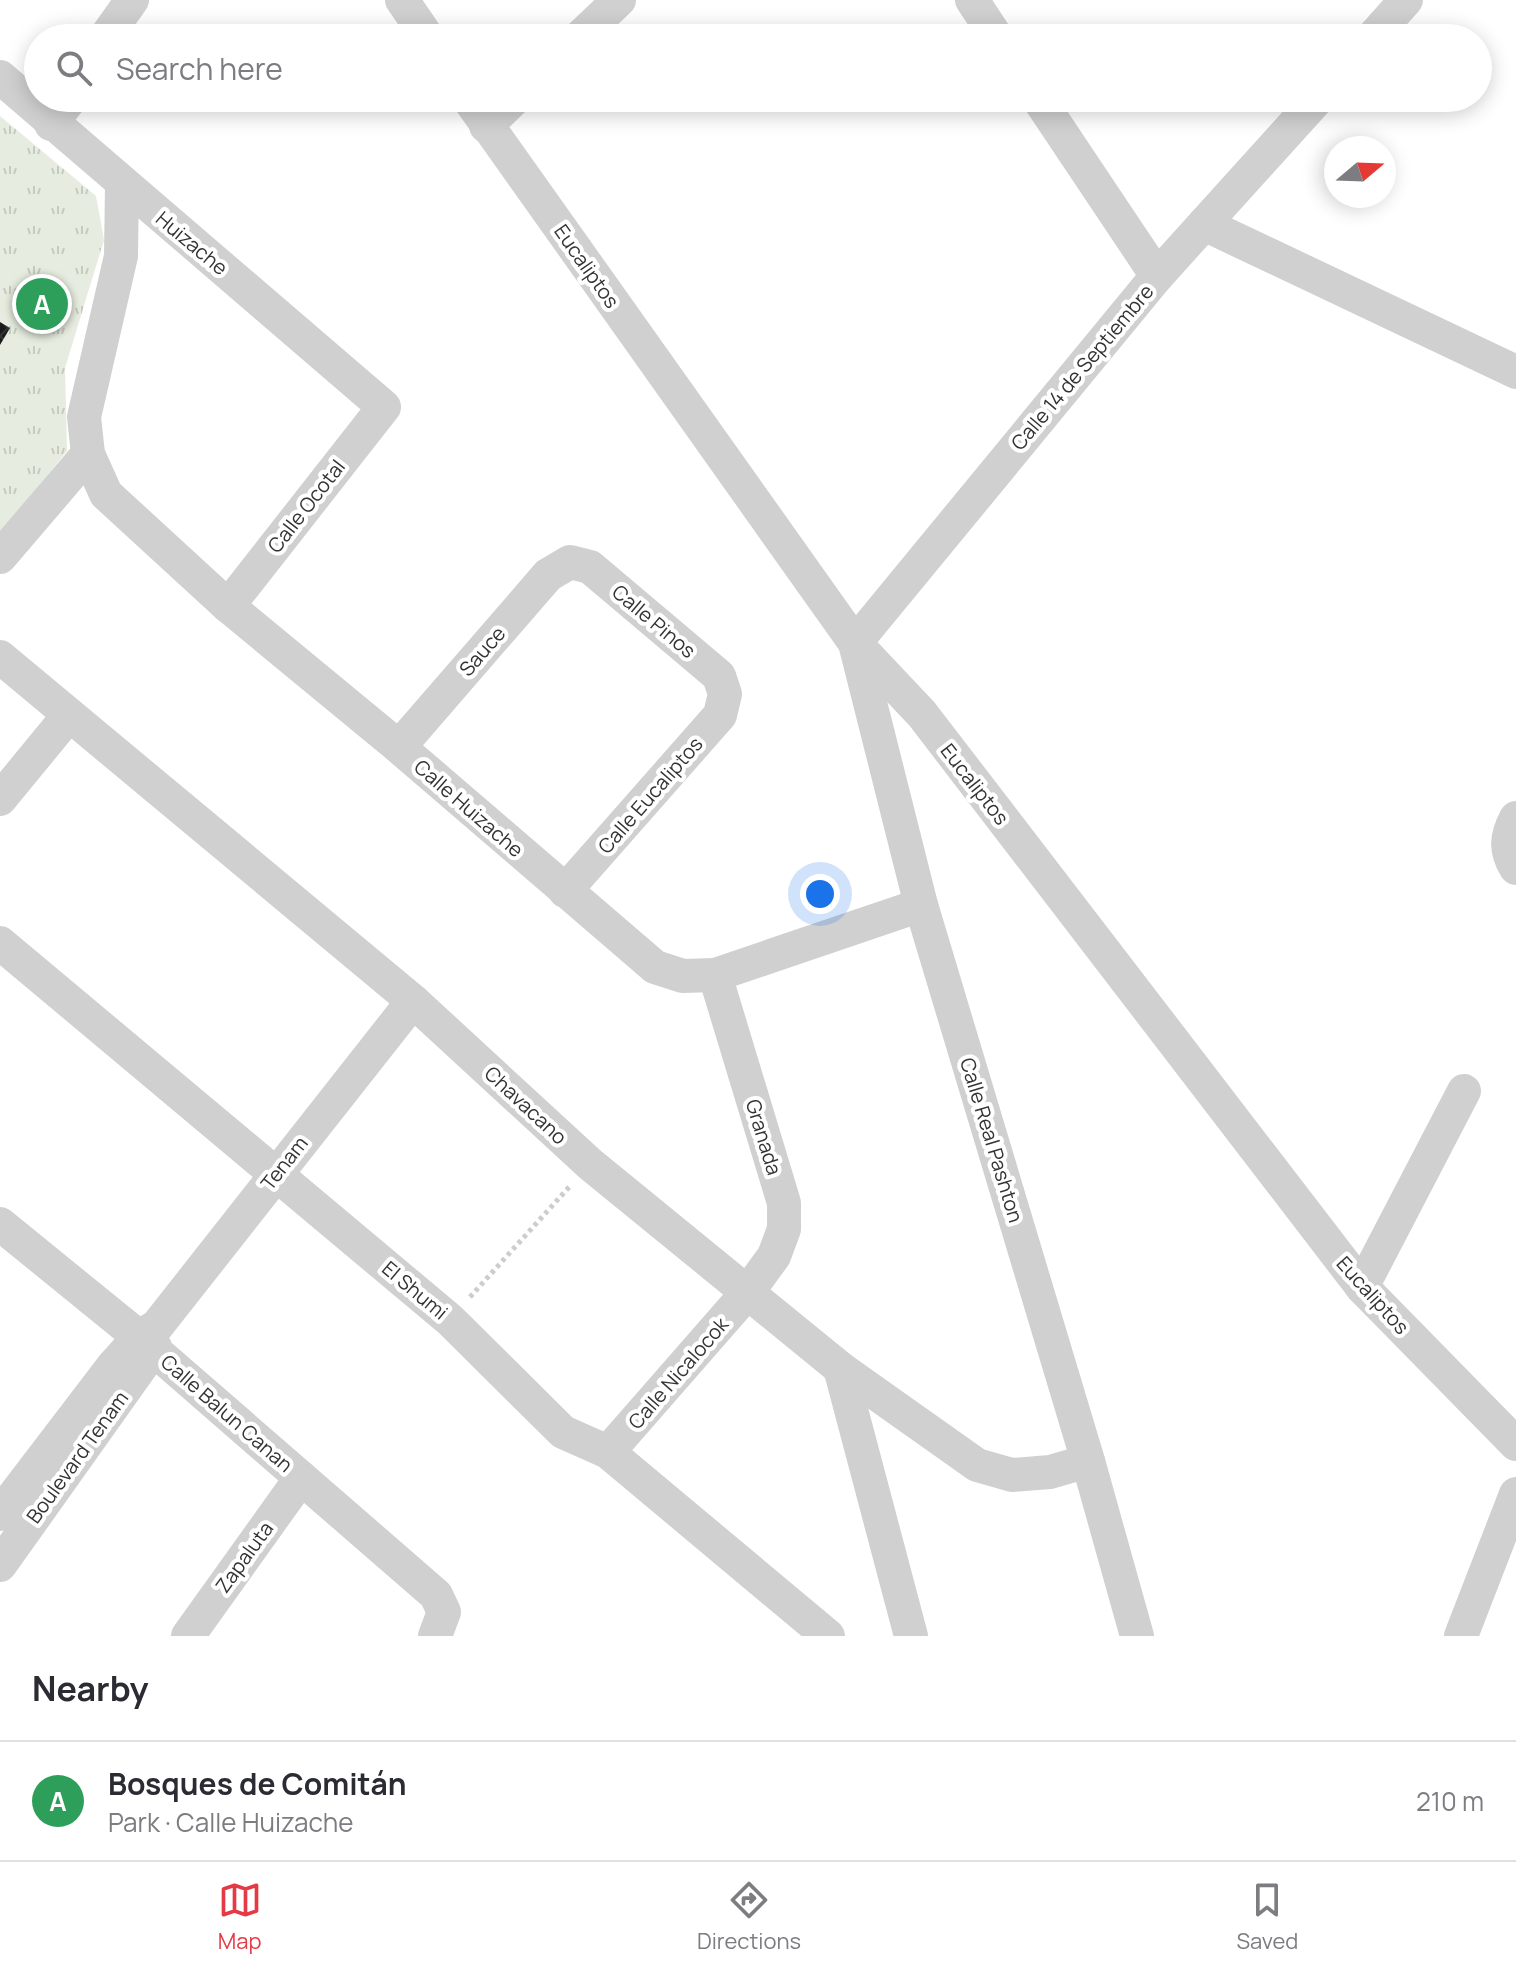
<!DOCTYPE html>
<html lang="en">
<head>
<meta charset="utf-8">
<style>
  :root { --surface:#fff; --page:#f2f2f3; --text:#2b2b33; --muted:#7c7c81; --line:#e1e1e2; --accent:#e63946 }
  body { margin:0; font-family:Manrope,sans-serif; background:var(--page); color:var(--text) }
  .compass { position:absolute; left:1324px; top:136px; width:72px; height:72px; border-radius:50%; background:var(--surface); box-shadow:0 4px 20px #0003; rotate:71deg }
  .you { position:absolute; left:820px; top:894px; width:28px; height:28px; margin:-20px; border:6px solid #fff; border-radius:50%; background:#1a73e8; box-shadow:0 0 0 12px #1a73e833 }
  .badge { display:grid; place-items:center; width:52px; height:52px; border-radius:50%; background:var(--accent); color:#fff; font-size:26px; font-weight:700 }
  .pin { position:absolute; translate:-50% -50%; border:4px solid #fff; box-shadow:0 2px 8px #0006 }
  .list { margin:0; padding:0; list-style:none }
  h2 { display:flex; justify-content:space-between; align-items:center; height:104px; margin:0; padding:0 32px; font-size:34px }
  h2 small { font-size:26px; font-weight:400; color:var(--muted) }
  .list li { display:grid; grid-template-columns:52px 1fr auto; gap:24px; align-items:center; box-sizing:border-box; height:120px; padding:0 32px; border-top:2px solid var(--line) }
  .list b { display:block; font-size:30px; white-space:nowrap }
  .list p { margin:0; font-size:26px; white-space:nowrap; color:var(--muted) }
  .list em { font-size:26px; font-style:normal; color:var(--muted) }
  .icon { flex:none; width:44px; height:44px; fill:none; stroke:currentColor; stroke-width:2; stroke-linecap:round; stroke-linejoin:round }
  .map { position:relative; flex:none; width:1516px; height:1636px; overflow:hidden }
  .search { position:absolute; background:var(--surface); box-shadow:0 4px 20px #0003; left:24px; right:24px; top:24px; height:88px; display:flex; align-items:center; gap:20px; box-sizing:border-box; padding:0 28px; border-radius:44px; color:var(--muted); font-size:30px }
  .sheet { height:224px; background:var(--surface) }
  nav { display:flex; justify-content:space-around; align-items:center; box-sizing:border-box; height:112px; border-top:2px solid var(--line); background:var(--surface); font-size:22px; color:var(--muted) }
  nav a { display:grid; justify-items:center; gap:4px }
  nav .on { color:var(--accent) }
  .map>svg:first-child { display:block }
</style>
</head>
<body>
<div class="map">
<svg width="1516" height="1636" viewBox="0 0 1516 1636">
  <defs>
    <pattern id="park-tufts" width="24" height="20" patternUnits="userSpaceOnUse" patternTransform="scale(2)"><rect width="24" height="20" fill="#e6ecdf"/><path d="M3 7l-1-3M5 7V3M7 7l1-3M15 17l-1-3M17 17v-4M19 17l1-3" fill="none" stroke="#c6cbc0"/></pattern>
    <pattern id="building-cross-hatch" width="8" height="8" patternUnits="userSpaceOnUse" patternTransform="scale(2)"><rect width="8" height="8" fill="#1a1a1a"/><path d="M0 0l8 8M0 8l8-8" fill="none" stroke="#333"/></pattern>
  </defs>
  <rect width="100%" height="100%" fill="#fff"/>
  <path fill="url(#park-tufts)" d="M 0,116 L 96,196 L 104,240 L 65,368 L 67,451 L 0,534 Z"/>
  <path fill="url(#building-cross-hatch)" d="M 0,322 L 10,328 L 0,345 Z"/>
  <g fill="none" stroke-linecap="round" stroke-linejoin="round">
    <path stroke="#cdcdcd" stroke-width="5" stroke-dasharray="4 4" stroke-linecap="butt" d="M 470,1297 L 570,1186"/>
    <g stroke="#d0d0d0" stroke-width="34">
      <path d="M 402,0 L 428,38"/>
      <path d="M 972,0 L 997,38"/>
      <path d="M 105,38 L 132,0"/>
      <path d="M 579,38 L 619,0"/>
      <path d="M 1372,38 L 1406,0"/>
      <path d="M 0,77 L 384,407 L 228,606"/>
      <path d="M 468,98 L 855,643 L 922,714 L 1362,1287 L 1516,1444"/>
      <path d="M 1038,98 L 1157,276"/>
      <path d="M 51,124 L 71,98"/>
      <path d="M 486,126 L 515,98"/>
      <path d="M 122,184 L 121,256 L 84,417 L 88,454 L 106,494 L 228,606 L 399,747 L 655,967 L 683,976 L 715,975 L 921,905"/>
      <path d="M 1204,224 L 1516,372"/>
      <path d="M 0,557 L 88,454"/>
      <path d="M 855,643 L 1157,276 L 1318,98"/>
      <path d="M 856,647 L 921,905 L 1088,1461 L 1137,1636"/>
      <path d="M 0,657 L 413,1001 L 590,1164 L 840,1368 L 977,1465 L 1012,1475 L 1050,1472 L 1088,1461"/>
      <path d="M 399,747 L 548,575 L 570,562 L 590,567 L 719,676 L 725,694 L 720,715 L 565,891"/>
      <path d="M 0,799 L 69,715"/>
      <path d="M 1516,818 C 1506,837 1505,850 1516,868"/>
      <path d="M 0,943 L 450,1320 L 563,1432 L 608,1452 L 828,1636"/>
      <path d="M 0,1224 L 139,1337 L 436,1595 L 444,1612 L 435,1636"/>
      <path d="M 1362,1287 L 1464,1091"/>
      <path d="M 840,1368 L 911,1636"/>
      <path d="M 608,1452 L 747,1293 L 774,1256 L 784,1229 L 784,1203 L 715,975"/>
      <path d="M 0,1514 L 113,1366 L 139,1337 L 157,1326 L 413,1001"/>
      <path d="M 0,1565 L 155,1347"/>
      <path d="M 188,1636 L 301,1478"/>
      <path d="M 1461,1636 L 1516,1494"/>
    </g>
  </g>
  <g text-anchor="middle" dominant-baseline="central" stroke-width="8" stroke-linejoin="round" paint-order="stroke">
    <g font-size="20" fill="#333" stroke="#fff">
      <text transform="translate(192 243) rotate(40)">Huizache</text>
      <text transform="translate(587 266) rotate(55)">Eucaliptos</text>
      <text transform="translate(1082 367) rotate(-50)">Calle 14 de Septiembre</text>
      <text transform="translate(306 506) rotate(-52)">Calle Ocotal</text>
      <text transform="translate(654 621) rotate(40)">Calle Pinos</text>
      <text transform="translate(482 651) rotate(-49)">Sauce</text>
      <text transform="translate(975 784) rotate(52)">Eucaliptos</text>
      <text transform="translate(650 795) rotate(-49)">Calle Eucaliptos</text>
      <text transform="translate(469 808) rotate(41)">Calle Huizache</text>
      <text transform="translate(526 1105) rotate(43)">Chavacano</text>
      <text transform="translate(764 1137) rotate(73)">Granada</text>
      <text transform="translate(992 1140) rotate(73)">Calle Real Pashton</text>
      <text transform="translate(284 1163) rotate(-52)">Tenam</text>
      <text transform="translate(415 1290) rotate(40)">El Shumi</text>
      <text transform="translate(1373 1295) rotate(48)">Eucaliptos</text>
      <text transform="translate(678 1373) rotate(-49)">Calle Nicalocok</text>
      <text transform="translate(227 1413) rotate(41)">Calle Balun Canan</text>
      <text transform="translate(77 1457) rotate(-54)">Boulevard Tenam</text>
      <text transform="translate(244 1557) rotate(-54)">Zapaluta</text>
    </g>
  </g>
</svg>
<svg class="compass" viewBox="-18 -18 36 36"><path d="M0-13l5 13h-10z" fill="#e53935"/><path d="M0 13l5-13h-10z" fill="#7c7c81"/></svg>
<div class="you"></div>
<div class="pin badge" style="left:42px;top:304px;background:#2e9e5b">A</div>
<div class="search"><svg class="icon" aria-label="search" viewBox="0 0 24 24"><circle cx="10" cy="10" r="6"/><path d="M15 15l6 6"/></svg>Search here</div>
</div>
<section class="sheet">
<h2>Nearby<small></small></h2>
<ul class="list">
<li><span class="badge" style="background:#2e9e5b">A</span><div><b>Bosques de Comitán</b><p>Park · Calle Huizache</p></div><em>210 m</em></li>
</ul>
</section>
<nav>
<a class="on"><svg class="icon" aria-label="map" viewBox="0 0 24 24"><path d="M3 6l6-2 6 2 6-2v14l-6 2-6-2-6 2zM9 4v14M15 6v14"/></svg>Map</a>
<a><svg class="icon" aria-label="directions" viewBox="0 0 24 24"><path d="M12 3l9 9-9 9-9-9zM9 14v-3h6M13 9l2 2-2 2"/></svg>Directions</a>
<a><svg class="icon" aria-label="saved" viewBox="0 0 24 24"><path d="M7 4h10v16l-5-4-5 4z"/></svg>Saved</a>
</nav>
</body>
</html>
